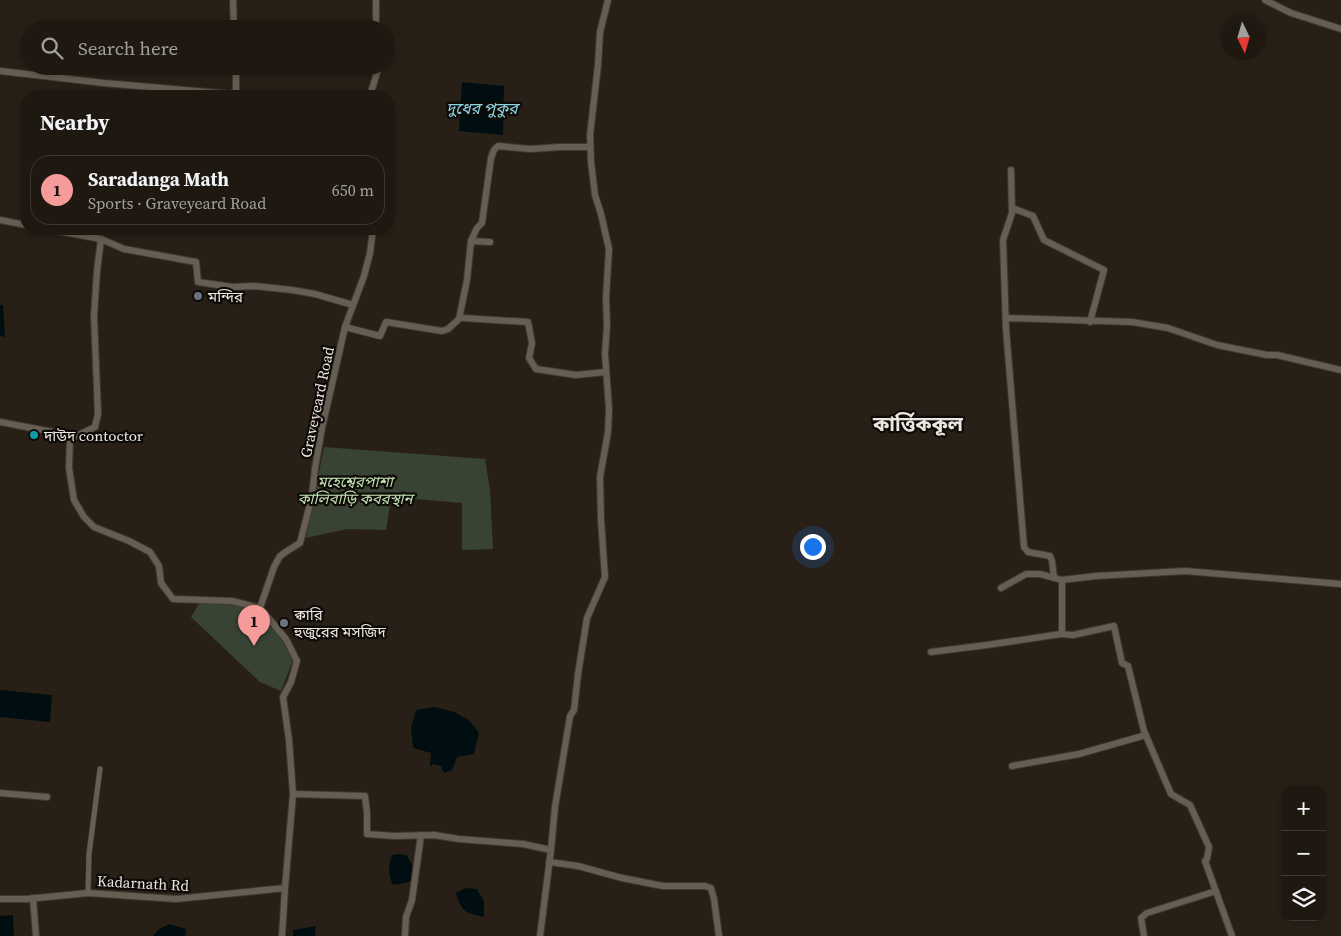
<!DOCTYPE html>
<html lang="en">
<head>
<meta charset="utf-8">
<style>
  :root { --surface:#1e1811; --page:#2b251f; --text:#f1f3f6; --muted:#a1a09f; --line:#3c3731; --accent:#f59b9a }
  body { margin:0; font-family:"Source Serif 4","Noto Sans Bengali",serif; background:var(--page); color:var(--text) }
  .controls { position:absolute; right:15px; bottom:15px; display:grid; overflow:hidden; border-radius:10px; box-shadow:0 2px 8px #0003 }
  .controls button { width:45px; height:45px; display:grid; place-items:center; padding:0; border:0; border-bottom:1px solid var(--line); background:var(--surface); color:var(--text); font:25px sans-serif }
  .compass { position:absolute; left:1221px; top:15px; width:45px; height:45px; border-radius:50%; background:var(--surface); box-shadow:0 2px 8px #0003; rotate:175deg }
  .you { position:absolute; left:812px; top:546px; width:18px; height:18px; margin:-12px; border:4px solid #fff; border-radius:50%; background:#1a73e8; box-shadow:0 0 0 8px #1a73e833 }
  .badge { display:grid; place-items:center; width:32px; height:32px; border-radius:50%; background:var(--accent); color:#111; font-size:16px; font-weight:700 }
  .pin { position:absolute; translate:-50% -41px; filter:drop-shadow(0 1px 2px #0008) }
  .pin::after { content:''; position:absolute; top:26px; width:18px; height:15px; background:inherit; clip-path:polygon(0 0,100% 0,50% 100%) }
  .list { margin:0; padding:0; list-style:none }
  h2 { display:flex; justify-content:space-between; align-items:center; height:65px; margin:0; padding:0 20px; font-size:21px }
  h2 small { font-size:16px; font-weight:400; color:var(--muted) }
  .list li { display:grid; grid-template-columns:32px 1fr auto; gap:15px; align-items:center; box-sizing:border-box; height:70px; margin:0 10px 10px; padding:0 10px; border:1px solid var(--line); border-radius:20px }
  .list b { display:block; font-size:19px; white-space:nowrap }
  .list p { margin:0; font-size:16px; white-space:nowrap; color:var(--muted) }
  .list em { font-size:16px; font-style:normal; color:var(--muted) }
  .icon { flex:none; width:28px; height:28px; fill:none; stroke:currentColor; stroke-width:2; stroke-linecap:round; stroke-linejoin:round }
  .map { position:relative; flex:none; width:1341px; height:936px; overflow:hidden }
  .search { position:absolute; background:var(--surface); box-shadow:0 2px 8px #0003; left:20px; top:20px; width:375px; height:55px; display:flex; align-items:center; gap:12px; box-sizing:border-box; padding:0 18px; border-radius:28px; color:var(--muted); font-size:19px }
  .panel { position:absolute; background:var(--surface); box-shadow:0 2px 8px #0003; left:20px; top:90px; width:375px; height:145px; border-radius:20px }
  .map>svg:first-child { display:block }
</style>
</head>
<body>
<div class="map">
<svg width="1341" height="936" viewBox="0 0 1341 936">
  <rect width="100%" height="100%" fill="#282017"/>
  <g fill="#384333">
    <path d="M 324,447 L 485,459 L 490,490 L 493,549 L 462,550 L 462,503 L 403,498 L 390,505 L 386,530 L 347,529 L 306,538 Z"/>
    <path d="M 222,602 C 234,605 255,608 265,616 C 277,626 285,646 293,660 L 281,691 L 260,682 L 191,617 L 199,604 Z"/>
  </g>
  <g fill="#000e11">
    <path d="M 462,82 L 504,86 L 503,135 L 459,131 Z"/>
    <path d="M 0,305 L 3,305 L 5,337 L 0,336 Z"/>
    <path d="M 0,690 L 52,695 L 50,722 L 0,717 Z"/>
    <path d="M 435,707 L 454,712 L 469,720 L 479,733 L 474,754 L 457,757 L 452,770 L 444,773 L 441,766 L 433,764 L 430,767 L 431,753 L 413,748 L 411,728 L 416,710 Z"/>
    <path d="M 400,854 L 406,855 C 413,864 416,872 409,882 L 393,885 C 388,875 388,866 392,855 Z"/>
    <path d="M 465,888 L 477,889 L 484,901 L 484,917 C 465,913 461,911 456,893 Z"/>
    <path d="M 13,915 L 14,936 L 0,936 L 0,916 Z"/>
    <path d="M 169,924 L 186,929 L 185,936 L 153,936 L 158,930 Z"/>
    <path d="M 316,926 L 315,936 L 293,936 L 293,930 Z"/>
  </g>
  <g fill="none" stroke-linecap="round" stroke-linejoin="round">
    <defs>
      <path id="pedestrian" d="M 88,893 L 89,854 L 100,769"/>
      <g id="minor">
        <path d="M 233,0 L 234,29"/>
        <path d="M 1265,0 L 1291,13 L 1341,29"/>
        <path d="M 376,29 L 376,0"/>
        <path d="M 386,38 L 386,40"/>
        <path d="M 0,71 L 104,83 L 230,94 L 236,91 L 236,66"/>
        <path d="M 370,96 L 379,66"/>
        <path d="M 1011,170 L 1012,213 L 1003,240 L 1006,329 L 1024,547 L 1028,552 L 1050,556 L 1052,561 L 1054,578"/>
        <path d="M 1012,208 L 1033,216 L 1044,240 L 1104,270 L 1090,322"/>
        <path d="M 0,220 L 26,225"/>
        <path d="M 47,229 L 101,239 L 97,271 L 94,316 L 98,414 L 95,427 L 70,439"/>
        <path d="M 101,239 L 124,249 L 196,262 L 198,282 L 232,287 L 254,286 L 292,290 L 315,294 L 353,305"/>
        <path d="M 471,241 L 490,242"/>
        <path d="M 463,318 L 528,322 L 532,343 L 529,358 L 536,369 L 576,375 L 606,372"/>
        <path d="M 1006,318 L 1132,322 L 1168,328 L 1217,345 L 1267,355 L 1277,355 L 1341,370"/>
        <path d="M 345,327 L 380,336 L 386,322 L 442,331 L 448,329 L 459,319 L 467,280 L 471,241 L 477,228 L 482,223 L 491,158 L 494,150 L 498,146 L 530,149 L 560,147 L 590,147"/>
        <path d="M 0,422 L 58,433 L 70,439"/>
        <path d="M 70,439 L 69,468 L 74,500 L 84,517 L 94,527 L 129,541 L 150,552 L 159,566 L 161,583 L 173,599 L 232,601 L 260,608 L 286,639 L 297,661 L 291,682 L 283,697 L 289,740 L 293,794 L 285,888 L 282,936"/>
        <path d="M 1001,588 L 1026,574 L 1040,574 L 1062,580 L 1096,576 L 1185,571 L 1341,584"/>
        <path d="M 260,608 L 274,567 L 280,556 L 287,551 L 300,543 L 312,496 L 315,468 L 322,428 L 345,327 L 364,276 L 370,253 L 373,229"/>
        <path d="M 1061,634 L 1073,635 L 1114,626 L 1122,663 L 1128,666 L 1144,731 L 1171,794 L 1190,805 L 1209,847 L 1207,859 L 1205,861 L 1232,936"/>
        <path d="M 931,652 L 987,645 L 1061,634 L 1062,630 L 1062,580"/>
        <path d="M 1012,766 L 1079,754 L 1146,735"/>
        <path d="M 0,793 L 47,797"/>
        <path d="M 293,794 L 365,796 L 367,813 L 367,834 L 394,836 L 434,835 L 459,839 L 523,844 L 551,850"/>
        <path d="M 549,862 L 578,866 L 622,878 L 663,886 L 705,886 L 711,888 L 714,899 L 719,936"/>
        <path d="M 33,898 L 36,936"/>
        <path d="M 0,899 L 27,899 L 88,893 L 176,899 L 285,888"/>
        <path d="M 405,936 L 406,917 L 412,900 L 421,835"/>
        <path d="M 540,936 L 551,850 L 555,807 L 570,716 L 574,710 L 578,674 L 587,618 L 605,577 L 601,520 L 600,477 L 608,432 L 609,409 L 605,354 L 607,325 L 606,298 L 609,249 L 601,214 L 595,195 L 591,162 L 590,135 L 598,65 L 600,32 L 608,0"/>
        <path d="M 1144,936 L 1141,918 L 1147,913 L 1216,891"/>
      </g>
    </defs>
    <use href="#pedestrian" stroke="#403a33" stroke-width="6"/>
    <use href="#minor" stroke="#403a33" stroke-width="8"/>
    <use href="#pedestrian" stroke="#675e53" stroke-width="5"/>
    <use href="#minor" stroke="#675e53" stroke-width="6"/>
  </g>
  <g fill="#6b7280" stroke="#0e0a07" stroke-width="2">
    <circle cx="198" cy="296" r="5"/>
    <circle cx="284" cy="623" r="5"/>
  </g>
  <circle fill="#0f9aa8" stroke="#0e0a07" stroke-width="2" cx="34" cy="435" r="5"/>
  <g text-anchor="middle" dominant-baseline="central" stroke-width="4.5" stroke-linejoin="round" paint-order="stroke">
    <g font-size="15" fill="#ebe6df" stroke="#0e0a07" text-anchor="start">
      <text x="208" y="296">মন্দির</text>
      <text x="44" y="435">দাউদ contoctor</text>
      <text x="294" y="614">ক্বারি<tspan x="294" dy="17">হুজুরের মসজিদ</tspan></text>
    </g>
    <g font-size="15" fill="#ebe6df" stroke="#0e0a07">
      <text transform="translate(317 402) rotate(-78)">Graveyeard Road</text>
      <text transform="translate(143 883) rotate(3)">Kadarnath Rd</text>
    </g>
    <g font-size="15" font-style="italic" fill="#bfe0b0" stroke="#0e0a07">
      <text x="355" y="481">মহেশ্বেরপাশা<tspan x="355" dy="17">কালিবাড়ি কবরস্থান</tspan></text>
    </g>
    <g font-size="16" font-style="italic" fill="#8bd4df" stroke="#0e0a07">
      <text x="482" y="108">দুধের পুকুর</text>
    </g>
    <g font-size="20" font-weight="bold" fill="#ebe6df" stroke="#0e0a07">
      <text x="918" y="424">কার্ত্তিককূল</text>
    </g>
  </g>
</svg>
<div class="controls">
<button>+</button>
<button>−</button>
<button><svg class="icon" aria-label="layers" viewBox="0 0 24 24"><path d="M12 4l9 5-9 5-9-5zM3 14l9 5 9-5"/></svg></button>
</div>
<svg class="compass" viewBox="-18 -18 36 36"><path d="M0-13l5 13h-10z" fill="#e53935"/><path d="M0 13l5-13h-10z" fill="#a1a09f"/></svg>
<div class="you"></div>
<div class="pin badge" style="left:254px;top:646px">1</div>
<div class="search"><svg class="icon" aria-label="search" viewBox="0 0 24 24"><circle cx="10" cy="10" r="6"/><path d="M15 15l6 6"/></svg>Search here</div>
<section class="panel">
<h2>Nearby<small></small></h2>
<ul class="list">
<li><span class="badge">1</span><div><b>Saradanga Math</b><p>Sports · Graveyeard Road</p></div><em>650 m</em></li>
</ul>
</section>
</div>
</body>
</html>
